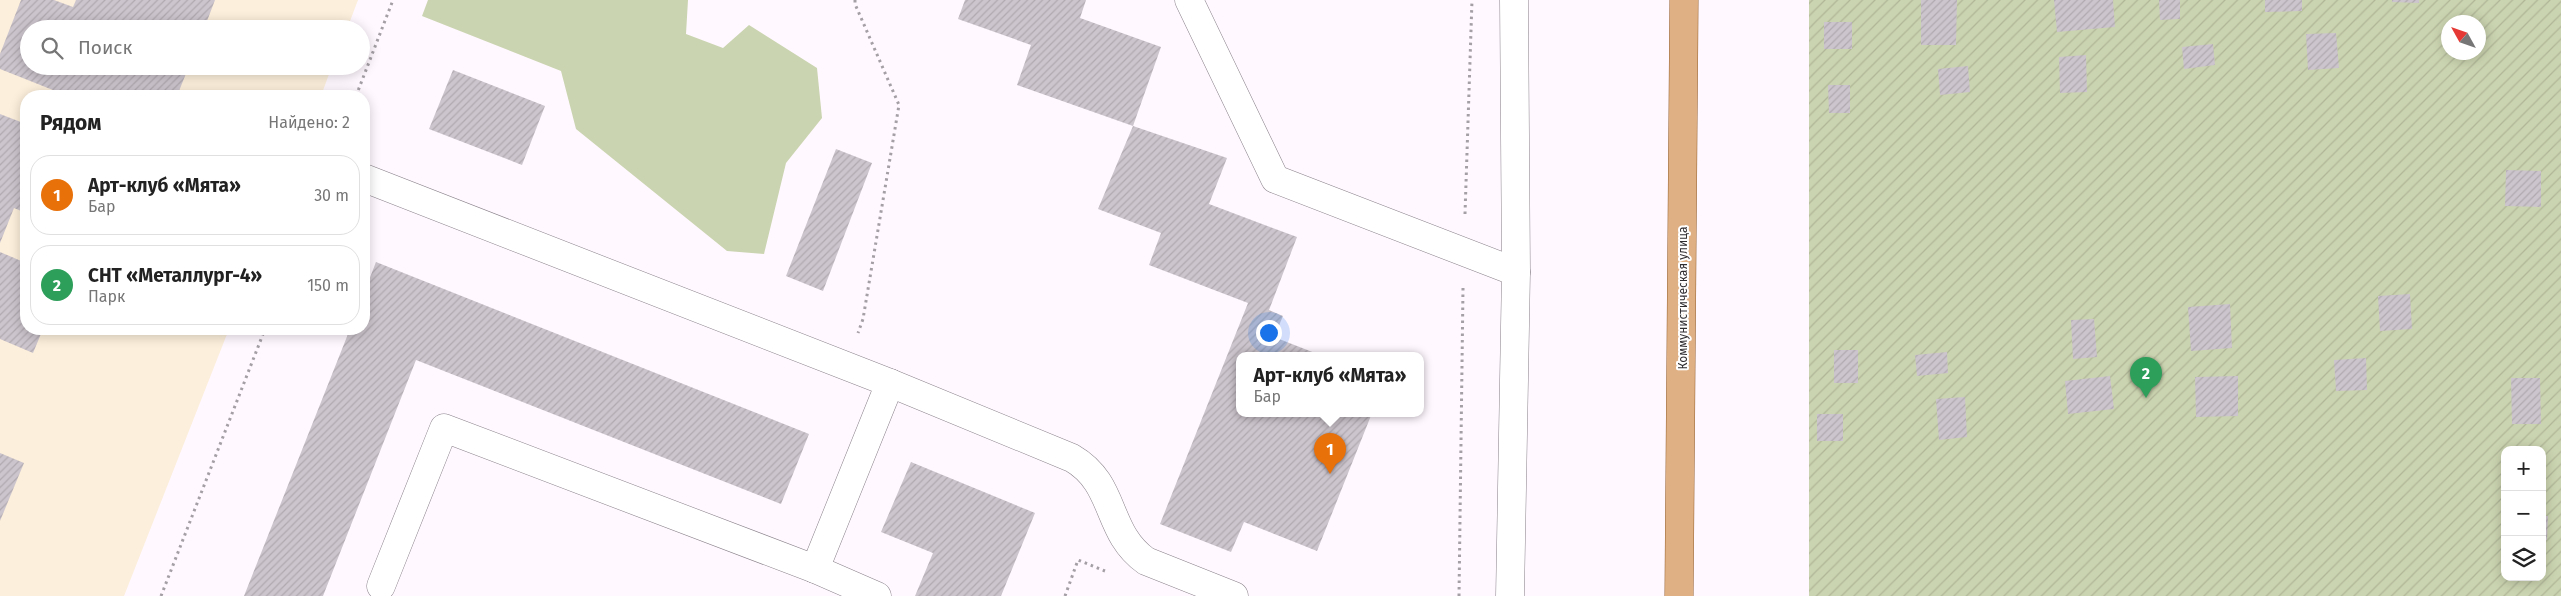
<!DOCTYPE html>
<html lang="ru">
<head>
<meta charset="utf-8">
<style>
  :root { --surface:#fff; --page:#f6f6f6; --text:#222; --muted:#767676; --line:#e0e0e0; --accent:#b45309 }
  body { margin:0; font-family:"Fira Sans",sans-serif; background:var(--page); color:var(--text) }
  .controls { position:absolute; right:15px; bottom:15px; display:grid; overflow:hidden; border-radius:10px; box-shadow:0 2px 12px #0003 }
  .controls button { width:45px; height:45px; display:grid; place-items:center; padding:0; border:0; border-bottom:1px solid var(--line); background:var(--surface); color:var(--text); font:25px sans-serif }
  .compass { position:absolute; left:2441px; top:15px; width:45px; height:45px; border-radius:50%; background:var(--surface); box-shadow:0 2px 12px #0003; rotate:310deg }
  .you { position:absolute; left:1268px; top:332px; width:18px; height:18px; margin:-12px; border:4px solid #fff; border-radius:50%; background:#1a73e8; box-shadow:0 0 0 8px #1a73e833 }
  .badge { display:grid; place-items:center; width:32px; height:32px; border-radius:50%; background:var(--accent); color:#fff; font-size:16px; font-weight:700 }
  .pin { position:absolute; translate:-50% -41px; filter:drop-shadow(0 1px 2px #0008) }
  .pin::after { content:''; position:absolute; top:26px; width:18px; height:15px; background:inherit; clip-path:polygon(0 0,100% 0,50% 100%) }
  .popup { position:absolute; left:1236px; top:352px; width:188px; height:65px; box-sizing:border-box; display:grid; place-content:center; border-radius:10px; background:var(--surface); filter:drop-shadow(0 1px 4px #0005); font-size:16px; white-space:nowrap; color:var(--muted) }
  .popup b { font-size:19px; color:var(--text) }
  .popup::after { content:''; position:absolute; left:50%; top:100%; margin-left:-10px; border:10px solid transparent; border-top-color:var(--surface) }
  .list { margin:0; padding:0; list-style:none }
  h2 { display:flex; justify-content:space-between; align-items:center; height:65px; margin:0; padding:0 20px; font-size:21px }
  h2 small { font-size:16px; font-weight:400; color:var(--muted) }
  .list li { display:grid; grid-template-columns:32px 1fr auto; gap:15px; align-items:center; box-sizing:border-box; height:80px; margin:0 10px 10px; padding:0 10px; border:1px solid var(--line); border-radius:20px }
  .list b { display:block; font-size:19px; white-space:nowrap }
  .list p { margin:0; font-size:16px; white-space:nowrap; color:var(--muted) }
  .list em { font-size:16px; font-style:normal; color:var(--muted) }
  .icon { flex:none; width:28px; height:28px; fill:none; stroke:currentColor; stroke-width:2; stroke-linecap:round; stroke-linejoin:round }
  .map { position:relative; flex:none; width:2561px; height:596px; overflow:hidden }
  .search { position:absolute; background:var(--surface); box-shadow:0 2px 12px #0003; left:20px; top:20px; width:350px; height:55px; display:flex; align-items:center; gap:12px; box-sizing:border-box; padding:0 18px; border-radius:28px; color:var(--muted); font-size:19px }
  .panel { position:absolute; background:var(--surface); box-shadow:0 2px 12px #0003; left:20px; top:90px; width:350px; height:245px; border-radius:20px }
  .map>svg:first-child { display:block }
</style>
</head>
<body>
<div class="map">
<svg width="2561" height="596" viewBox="0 0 2561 596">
  <defs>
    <pattern id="garden-furrows" width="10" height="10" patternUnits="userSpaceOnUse" patternTransform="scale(1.25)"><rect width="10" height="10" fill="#cbd4b0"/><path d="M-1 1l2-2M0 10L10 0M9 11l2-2" fill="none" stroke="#afb698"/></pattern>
    <pattern id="building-hatch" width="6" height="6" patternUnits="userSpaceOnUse" patternTransform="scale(1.25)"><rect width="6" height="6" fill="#cdc5cd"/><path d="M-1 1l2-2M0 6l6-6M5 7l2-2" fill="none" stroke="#b0aab0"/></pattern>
  </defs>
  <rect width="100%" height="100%" fill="#fff8ff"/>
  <path fill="#fcefdb" d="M 0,0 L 358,0 L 347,29 L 29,29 L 29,66 L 332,66 L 321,96 L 26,96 L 26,329 L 229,329 L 124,596 L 0,596 Z"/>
  <path fill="#cbd4b0" d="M 428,0 L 688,0 L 686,34 L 723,48 L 749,25 L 817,68 L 822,118 L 786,163 L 764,254 L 727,251 L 576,129 L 561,71 L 422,16 Z"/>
  <path fill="url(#garden-furrows)" fill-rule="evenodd" d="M 1809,0 L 2561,0 L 2561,596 L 1809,596 ZM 2448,22 L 2478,22 L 2478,52 L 2448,52 ZM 2505,450 L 2542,450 L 2542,577 L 2505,577 Z"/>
  <g fill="url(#building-hatch)">
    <path d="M 21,0 L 54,0 L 73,7 L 76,0 L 215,0 L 204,29 L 29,29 L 29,66 L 189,66 L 177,96 L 68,96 L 0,69 L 0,54 Z"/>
    <path d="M 965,0 L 1086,0 L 1080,18 L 1161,47 L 1133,126 L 1017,85 L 1031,45 L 958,19 Z"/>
    <path d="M 1921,0 L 1957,0 L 1956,45 L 1921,45 Z"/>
    <path d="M 2054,0 L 2113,0 L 2115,27 L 2057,32 Z"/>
    <path d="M 2159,0 L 2180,0 L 2180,19 L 2160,20 Z"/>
    <path d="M 2265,0 L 2302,0 L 2302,11 L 2265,12 Z"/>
    <path d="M 2392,0 L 2419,0 L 2419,3 L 2392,2 Z"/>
    <rect x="1824" y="22" width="28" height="27"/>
    <path d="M 2336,33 L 2339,68 L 2308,70 L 2306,34 Z"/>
    <path d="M 2213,44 L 2215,65 L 2184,69 L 2182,47 Z"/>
    <path d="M 2086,55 L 2087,92 L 2060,93 L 2059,57 Z"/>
    <path d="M 1968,66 L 1970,92 L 1940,95 L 1938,69 Z"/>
    <path d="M 453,70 L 545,106 L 522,165 L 429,129 Z"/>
    <path d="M 1828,85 L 1850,85 L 1850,113 L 1829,113 Z"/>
    <path d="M 0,114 L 26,124 L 26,213 L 14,208 L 0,243 Z"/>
    <path d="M 1133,126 L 1227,158 L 1209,204 L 1297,237 L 1269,310 L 1283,316 L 1274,337 L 1320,355 L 1240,355 L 1240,413 L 1372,413 L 1317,551 L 1244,522 L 1231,552 L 1160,524 L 1248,303 L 1149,265 L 1161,233 L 1098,209 Z"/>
    <path d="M 836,149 L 872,163 L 823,291 L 786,276 Z"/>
    <path d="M 2506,170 L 2541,171 L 2541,207 L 2505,206 Z"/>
    <path d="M 0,252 L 26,263 L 26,329 L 43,329 L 33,353 L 0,339 Z"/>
    <path d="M 376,262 L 809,434 L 781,504 L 416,360 L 323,596 L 244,596 L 350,329 L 364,329 L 364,293 Z"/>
    <path d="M 2410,294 L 2412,329 L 2380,331 L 2378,296 Z"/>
    <path d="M 2230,304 L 2232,348 L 2191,351 L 2188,307 Z"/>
    <path d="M 2094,319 L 2097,357 L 2073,359 L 2071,320 Z"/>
    <rect x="1834" y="350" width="24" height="33"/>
    <path d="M 1947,352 L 1948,373 L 1917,376 L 1915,355 Z"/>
    <path d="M 2366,358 L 2367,390 L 2336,391 L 2334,360 Z"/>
    <path d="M 2110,376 L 2114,409 L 2068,414 L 2065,381 Z"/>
    <path d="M 2238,376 L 2238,416 L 2196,417 L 2195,377 Z"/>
    <path d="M 2511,378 L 2540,378 L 2541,424 L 2512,424 Z"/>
    <path d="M 1965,397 L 1967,437 L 1939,440 L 1936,399 Z"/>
    <rect x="1817" y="414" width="26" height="27"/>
    <path d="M 0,453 L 24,463 L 0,521 Z"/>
    <path d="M 911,462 L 1035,513 L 1001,596 L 915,596 L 933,553 L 881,532 Z"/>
    <path d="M 2542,516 L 2548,516 L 2547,540 L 2542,540 Z"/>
  </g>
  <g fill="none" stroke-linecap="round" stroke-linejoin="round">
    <defs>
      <g id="minor">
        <path d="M 1189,0 L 1275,179 L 1516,272"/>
        <path d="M 364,178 L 890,383 L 1072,458 C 1117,484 1105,532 1146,561 L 1234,596"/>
        <path d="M 815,569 L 890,383"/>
        <path d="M 381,586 L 444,428 L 815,569 L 877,596"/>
        <path d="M 1510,596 L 1516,272 L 1514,0"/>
      </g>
      <path id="major" d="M 1679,596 L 1684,0"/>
    </defs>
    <use href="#minor" stroke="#8a828a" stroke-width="29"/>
    <use href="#major" stroke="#946030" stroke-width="29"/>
    <g stroke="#a49fa4" stroke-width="3" stroke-dasharray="2.5 4" stroke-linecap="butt">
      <path d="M 855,0 L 855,4 L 899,105 L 863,319 L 858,333"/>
      <path d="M 356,96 L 393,0"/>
      <path d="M 1465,214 L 1472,0"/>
      <path d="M 161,596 L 265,329"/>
      <path d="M 1065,596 L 1078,560 L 1105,571"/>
      <path d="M 1459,596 L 1463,288"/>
    </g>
    <use href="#minor" stroke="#fff" stroke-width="28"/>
    <use href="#major" stroke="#dfb083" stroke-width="28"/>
  </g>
  <g text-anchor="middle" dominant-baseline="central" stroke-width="4" stroke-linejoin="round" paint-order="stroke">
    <g font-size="12" fill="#302d30" stroke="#fff">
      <text transform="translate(1683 298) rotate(-90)">Коммунистическая улица</text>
    </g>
  </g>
</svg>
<div class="controls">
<button>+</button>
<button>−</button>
<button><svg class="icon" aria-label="layers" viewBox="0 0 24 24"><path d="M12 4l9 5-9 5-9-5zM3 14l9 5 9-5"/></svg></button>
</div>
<svg class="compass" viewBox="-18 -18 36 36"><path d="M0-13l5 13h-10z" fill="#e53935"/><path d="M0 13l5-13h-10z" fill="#767676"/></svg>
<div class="you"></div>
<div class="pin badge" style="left:1330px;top:474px;background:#e8710a">1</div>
<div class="popup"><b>Арт-клуб «Мята»</b>Бар</div>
<div class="pin badge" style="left:2146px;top:398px;background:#2e9e5b">2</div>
<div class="search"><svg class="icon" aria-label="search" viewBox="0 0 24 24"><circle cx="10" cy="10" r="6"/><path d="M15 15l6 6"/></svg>Поиск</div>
<section class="panel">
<h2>Рядом<small>Найдено: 2</small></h2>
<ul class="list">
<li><span class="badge" style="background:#e8710a">1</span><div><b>Арт-клуб «Мята»</b><p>Бар</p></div><em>30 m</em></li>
<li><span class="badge" style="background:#2e9e5b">2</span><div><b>СНТ «Металлург-4»</b><p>Парк</p></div><em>150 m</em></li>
</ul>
</section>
</div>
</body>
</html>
